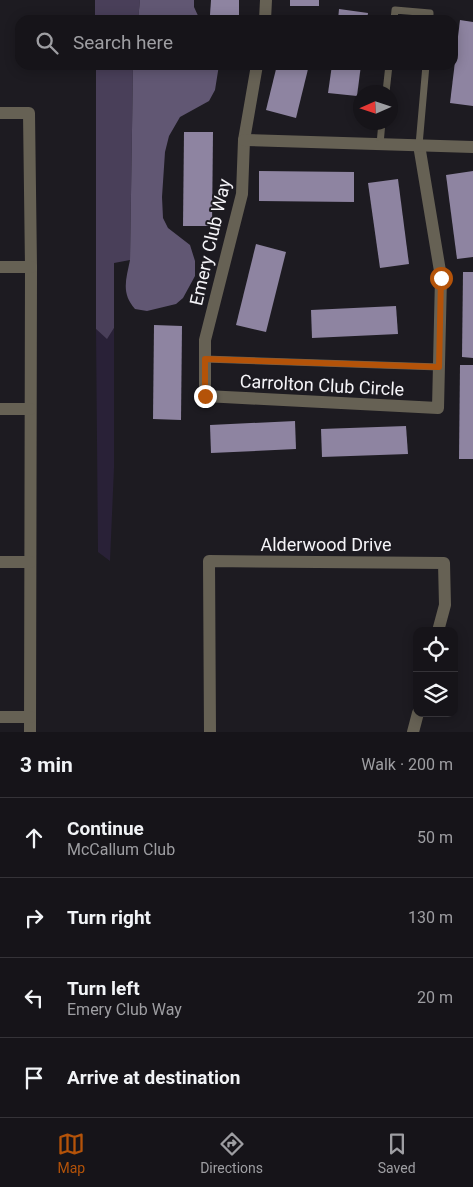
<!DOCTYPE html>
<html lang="en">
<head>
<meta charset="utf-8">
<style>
  :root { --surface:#161419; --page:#232126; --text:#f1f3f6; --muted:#9e9ea2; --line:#353338; --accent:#b45309 }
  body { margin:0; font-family:Roboto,sans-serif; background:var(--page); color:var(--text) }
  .controls { position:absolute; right:15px; bottom:15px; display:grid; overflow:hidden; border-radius:10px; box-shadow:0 2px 12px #0003 }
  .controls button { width:45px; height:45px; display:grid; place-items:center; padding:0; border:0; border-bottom:1px solid var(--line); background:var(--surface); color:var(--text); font:25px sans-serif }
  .compass { position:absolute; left:353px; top:85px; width:45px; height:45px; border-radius:50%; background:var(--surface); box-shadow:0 2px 12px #0003; rotate:267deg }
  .stop { position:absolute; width:15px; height:15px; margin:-11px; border:4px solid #b45309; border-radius:50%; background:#fff }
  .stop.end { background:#b45309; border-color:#fff; box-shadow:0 1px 5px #0008 }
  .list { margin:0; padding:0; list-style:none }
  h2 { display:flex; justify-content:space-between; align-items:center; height:65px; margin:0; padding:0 20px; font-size:21px }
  h2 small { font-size:16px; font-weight:400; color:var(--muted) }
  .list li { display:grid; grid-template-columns:32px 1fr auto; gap:15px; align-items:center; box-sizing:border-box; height:80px; padding:0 20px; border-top:1px solid var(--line) }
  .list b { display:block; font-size:19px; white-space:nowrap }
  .list p { margin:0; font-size:16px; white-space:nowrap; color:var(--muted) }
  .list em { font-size:16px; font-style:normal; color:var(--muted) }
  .icon { flex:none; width:28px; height:28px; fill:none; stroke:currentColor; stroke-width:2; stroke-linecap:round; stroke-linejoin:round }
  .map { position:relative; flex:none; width:473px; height:732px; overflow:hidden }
  .search { position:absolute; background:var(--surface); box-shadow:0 2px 12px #0003; left:15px; right:15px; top:15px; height:55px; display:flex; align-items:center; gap:12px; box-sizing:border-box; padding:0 18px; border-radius:15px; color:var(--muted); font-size:19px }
  .sheet { height:385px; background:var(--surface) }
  nav { display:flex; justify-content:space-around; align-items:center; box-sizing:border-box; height:70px; border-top:1px solid var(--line); background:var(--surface); font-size:14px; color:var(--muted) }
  nav a { display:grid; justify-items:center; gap:2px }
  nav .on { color:var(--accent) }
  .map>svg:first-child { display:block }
</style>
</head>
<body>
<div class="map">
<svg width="473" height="732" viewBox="0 0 473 732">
  <rect width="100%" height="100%" fill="#1d1b21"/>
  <path fill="#292137" d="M 114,328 L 114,468 L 110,561 L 98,552 L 96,329 L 107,338 Z"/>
  <g fill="#493f59">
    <path d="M 95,0 L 140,0 L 138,20 L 95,20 Z"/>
    <path d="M 96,65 L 133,65 L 130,260 L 114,263 L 114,328 L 107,339 L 96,329 Z"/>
  </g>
  <g fill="#615773">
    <path d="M 140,0 L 194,0 L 194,7 L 200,20 L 138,20 Z"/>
    <path d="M 133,65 L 219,65 L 215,90 L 209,101 L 180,117 L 169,136 L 165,152 L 162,197 L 163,218 L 168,228 L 190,245 L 195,261 L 195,276 L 183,298 L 176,304 L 147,311 L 135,309 C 121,293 126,280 130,260 Z"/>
  </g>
  <g fill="#8e84a1">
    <path d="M 211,0 L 239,0 L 239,15 L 210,15 Z"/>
    <rect x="290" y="0" width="29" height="6"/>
    <path d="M 339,9 L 368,13 L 367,20 L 338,20 Z"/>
    <path d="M 460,20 L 473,22 L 473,106 L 450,103 Z"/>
    <path d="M 277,65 L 309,65 L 296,118 L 266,110 Z"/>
    <path d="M 332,65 L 361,65 L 357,96 L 328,93 Z"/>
    <path d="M 184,132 L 213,132 L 212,226 L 183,226 Z"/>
    <path d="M 259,171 L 354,172 L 354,202 L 259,201 Z"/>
    <path d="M 473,171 L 473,257 L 457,259 L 446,175 Z"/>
    <path d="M 398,179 L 409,264 L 380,268 L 368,183 Z"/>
    <path d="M 256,244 L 286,252 L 266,332 L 236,325 Z"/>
    <path d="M 463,272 L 473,272 L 473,358 L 462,357 Z"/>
    <path d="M 396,306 L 398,334 L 312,338 L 311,310 Z"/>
    <path d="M 154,325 L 182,326 L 181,420 L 153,419 Z"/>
    <path d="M 460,365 L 473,365 L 473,459 L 459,459 Z"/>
    <path d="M 295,421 L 296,449 L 211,453 L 210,425 Z"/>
    <path d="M 406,426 L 408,454 L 322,457 L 321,429 Z"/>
  </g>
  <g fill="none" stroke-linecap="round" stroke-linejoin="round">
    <g stroke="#666154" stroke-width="7">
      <path d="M 394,20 L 395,10 L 430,13 L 430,20"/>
      <path d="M 386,92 L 389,65"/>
      <path d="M 380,144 L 382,122"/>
      <path d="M 419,145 L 426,65"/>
      <path d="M 205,359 L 439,367"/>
    </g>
    <g stroke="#666154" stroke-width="12">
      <path d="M 265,20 L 266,0"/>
      <path d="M 257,65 L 244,140 L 242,194 L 205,340 L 205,396 L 438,408 L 441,277 L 419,145"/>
      <path d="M 0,113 L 29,113 L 31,267 L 30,732"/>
      <path d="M 244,140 L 473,147"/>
      <path d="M 0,267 L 31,267"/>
      <path d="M 0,409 L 30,409"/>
      <path d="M 0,562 L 30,562"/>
      <path d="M 0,717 L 30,717"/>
      <path d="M 210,732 L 209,561 L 444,563 L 445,605 L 438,631"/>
      <path d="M 413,732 L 418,713"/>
    </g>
  </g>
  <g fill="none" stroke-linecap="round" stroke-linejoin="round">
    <path stroke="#b45309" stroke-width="6" d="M 205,396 L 205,359 L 439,367 L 441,278"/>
  </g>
  <g text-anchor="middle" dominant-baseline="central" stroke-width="4" stroke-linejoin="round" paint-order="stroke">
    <g font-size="18" fill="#f5f4f8" stroke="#1d1b21">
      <text transform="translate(210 242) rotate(-77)">Emery Club Way</text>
      <text transform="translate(322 385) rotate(3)">Carrolton Club Circle</text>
      <text x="326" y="544">Alderwood Drive</text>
    </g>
  </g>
</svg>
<div class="controls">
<button><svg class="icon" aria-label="locate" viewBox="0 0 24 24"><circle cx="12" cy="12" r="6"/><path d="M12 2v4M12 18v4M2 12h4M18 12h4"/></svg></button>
<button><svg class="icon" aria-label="layers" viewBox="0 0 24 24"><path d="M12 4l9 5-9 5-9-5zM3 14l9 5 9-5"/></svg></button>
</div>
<svg class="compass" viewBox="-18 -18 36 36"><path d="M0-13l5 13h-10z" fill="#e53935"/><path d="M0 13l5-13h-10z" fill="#9e9ea2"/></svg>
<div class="stop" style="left:441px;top:278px"></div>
<div class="stop end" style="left:205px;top:396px"></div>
<div class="search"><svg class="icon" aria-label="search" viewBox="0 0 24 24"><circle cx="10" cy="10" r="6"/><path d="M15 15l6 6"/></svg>Search here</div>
</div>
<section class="sheet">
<h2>3 min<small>Walk · 200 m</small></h2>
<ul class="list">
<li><svg class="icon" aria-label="ahead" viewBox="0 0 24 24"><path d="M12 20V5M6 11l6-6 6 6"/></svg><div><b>Continue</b><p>McCallum Club</p></div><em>50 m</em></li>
<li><svg class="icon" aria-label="right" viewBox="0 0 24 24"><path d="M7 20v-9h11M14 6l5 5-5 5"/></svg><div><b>Turn right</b></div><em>130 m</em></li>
<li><svg class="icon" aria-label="left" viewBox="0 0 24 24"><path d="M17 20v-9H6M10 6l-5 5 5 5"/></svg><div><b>Turn left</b><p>Emery Club Way</p></div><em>20 m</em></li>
<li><svg class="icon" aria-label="arrive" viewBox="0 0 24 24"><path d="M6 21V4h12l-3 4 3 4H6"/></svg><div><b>Arrive at destination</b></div></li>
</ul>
</section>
<nav>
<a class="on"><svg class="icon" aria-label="map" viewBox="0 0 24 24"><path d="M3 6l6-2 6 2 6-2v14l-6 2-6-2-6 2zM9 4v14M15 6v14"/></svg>Map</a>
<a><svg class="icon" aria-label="directions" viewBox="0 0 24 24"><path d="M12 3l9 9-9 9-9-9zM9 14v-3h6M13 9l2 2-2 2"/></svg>Directions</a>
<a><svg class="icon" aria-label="saved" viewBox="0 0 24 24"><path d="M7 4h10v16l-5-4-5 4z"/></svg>Saved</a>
</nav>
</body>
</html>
